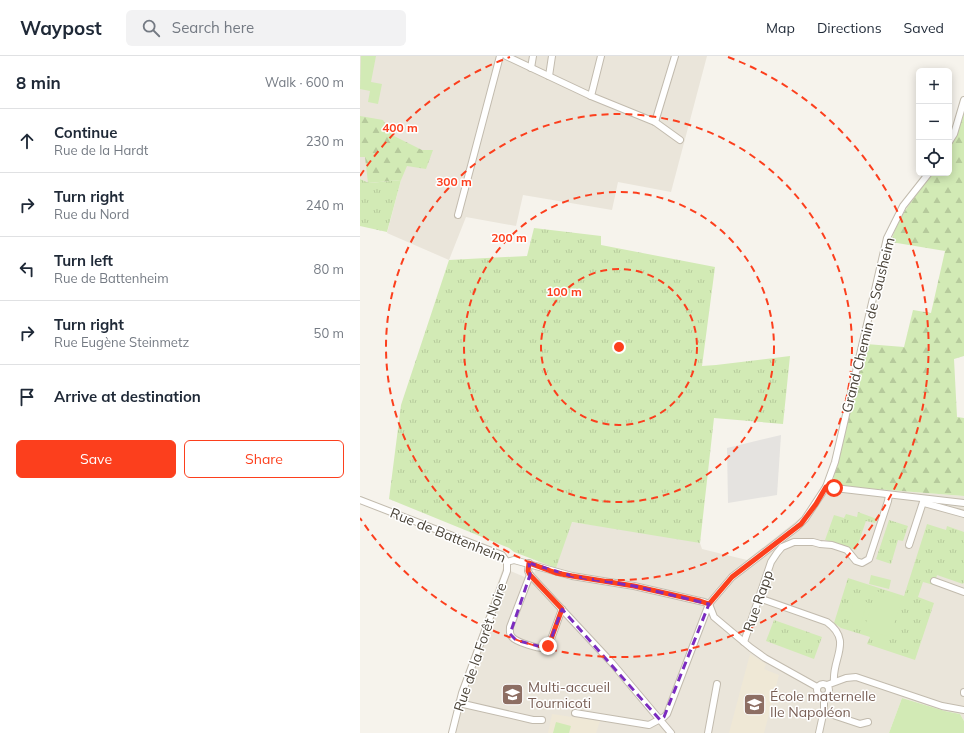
<!DOCTYPE html>
<html lang="en">
<head>
<meta charset="utf-8">
<style>
  :root { --surface:#fff; --page:#f2f2f3; --text:#1f2937; --muted:#747a83; --line:#e0e1e3; --accent:#fc3f1d }
  body { margin:0; font-family:Mulish,sans-serif; background:var(--page); color:var(--text) }
  .controls { position:absolute; right:12px; top:12px; display:grid; overflow:hidden; border-radius:6px; box-shadow:0 2px 10px #0003 }
  .controls button { width:36px; height:36px; display:grid; place-items:center; padding:0; border:0; border-bottom:1px solid var(--line); background:var(--surface); color:var(--text); font:20px sans-serif }
  .stop { position:absolute; width:12px; height:12px; margin:-9px; border:3px solid #fc3f1d; border-radius:50%; background:#fff }
  .stop.end { background:#fc3f1d; border-color:#fff; box-shadow:0 1px 4px #0008 }
  .list { margin:0; padding:0; list-style:none }
  h2 { display:flex; justify-content:space-between; align-items:center; height:52px; margin:0; padding:0 16px; font-size:17px }
  h2 small { font-size:13px; font-weight:400; color:var(--muted) }
  .list li { display:grid; grid-template-columns:26px 1fr auto; gap:12px; align-items:center; box-sizing:border-box; height:64px; padding:0 16px; border-top:1px solid var(--line) }
  .list b { display:block; font-size:15px; white-space:nowrap }
  .list p { margin:0; font-size:13px; white-space:nowrap; color:var(--muted) }
  .list em { font-size:13px; font-style:normal; color:var(--muted) }
  .actions { display:flex; gap:8px; padding:12px 16px }
  .actions a { flex:1; padding:9px 0; border:1px solid var(--accent); border-radius:6px; text-align:center; font-size:14px; color:var(--accent) }
  .actions .main { background:var(--accent); color:#fff }
  .icon { flex:none; width:22px; height:22px; fill:none; stroke:currentColor; stroke-width:2; stroke-linecap:round; stroke-linejoin:round }
  .map { position:relative; flex:none; width:604px; height:677px; overflow:hidden }
  header { display:flex; align-items:center; gap:24px; box-sizing:border-box; height:56px; padding:0 20px; background:var(--surface); border-bottom:1px solid var(--line) }
  header strong { font-size:19px }
  nav { display:flex; gap:22px; margin-inline-start:auto; font-size:14px }
  .search { width:280px; height:36px; background:var(--page); display:flex; align-items:center; gap:10px; box-sizing:border-box; padding:0 14px; border-radius:6px; color:var(--muted); font-size:15px }
  main { display:flex }
  aside { flex:1; background:var(--surface) }
  .map>svg:first-child { display:block }
</style>
</head>
<body>
<header>
<strong>Waypost</strong>
<div class="search"><svg class="icon" aria-label="search" viewBox="0 0 24 24"><circle cx="10" cy="10" r="6"/><path d="M15 15l6 6"/></svg>Search here</div>
<nav><a>Map</a><a>Directions</a><a>Saved</a></nav>
</header>
<main>
<aside>
<h2>8 min<small>Walk · 600 m</small></h2>
<ul class="list">
<li><svg class="icon" aria-label="ahead" viewBox="0 0 24 24"><path d="M12 20V5M6 11l6-6 6 6"/></svg><div><b>Continue</b><p>Rue de la Hardt</p></div><em>230 m</em></li>
<li><svg class="icon" aria-label="right" viewBox="0 0 24 24"><path d="M7 20v-9h11M14 6l5 5-5 5"/></svg><div><b>Turn right</b><p>Rue du Nord</p></div><em>240 m</em></li>
<li><svg class="icon" aria-label="left" viewBox="0 0 24 24"><path d="M17 20v-9H6M10 6l-5 5 5 5"/></svg><div><b>Turn left</b><p>Rue de Battenheim</p></div><em>80 m</em></li>
<li><svg class="icon" aria-label="right" viewBox="0 0 24 24"><path d="M7 20v-9h11M14 6l5 5-5 5"/></svg><div><b>Turn right</b><p>Rue Eugène Steinmetz</p></div><em>50 m</em></li>
<li><svg class="icon" aria-label="arrive" viewBox="0 0 24 24"><path d="M6 21V4h12l-3 4 3 4H6"/></svg><div><b>Arrive at destination</b></div></li>
</ul>
<div class="actions"><a class="main">Save</a><a>Share</a></div>
</aside>
<div class="map">
<svg width="604" height="677" viewBox="0 0 604 677">
  <defs>
    <pattern id="grass-tufts" width="24" height="20" patternUnits="userSpaceOnUse"><rect width="24" height="20" fill="#d2eab5"/><path d="M3 7l-1-3M5 7V3M7 7l1-3M15 17l-1-3M17 17v-4M19 17l1-3" fill="none" stroke="#b6ca9c"/></pattern>
    <pattern id="forest-firs" width="22" height="20" patternUnits="userSpaceOnUse"><rect width="22" height="20" fill="#d2eab5"/><path d="M5 1l3.5 6h-7zM16 11l3.5 6h-7z" fill="#b6ca9c"/></pattern>
  </defs>
  <rect width="100%" height="100%" fill="#f6f3ec"/>
  <g fill="#eae5da">
    <path d="M 0,0 L 347,0 L 311,136 L 258,126 L 252,154 L 163,139 L 156,170 L 106,161 L 89,204 L 27,177 L 41,124 L 8,127 L 0,123 Z"/>
    <path d="M 465,429 L 604,440 L 604,665 L 600,658 L 585,655 L 542,642 L 529,677 L 89,677 L 96,645 L 143,512 L 172,524 L 178,505 L 196,511 L 211,466 L 306,479 L 340,487 L 342,493 L 387,504 L 444,459 Z"/>
  </g>
  <g fill="#efe8d6">
    <path d="M 390,598 L 406,608 L 404,613 L 419,619 L 404,677 L 369,677 Z"/>
    <path d="M 192,658 L 240,665 L 236,677 L 188,677 Z"/>
  </g>
  <g fill="url(#grass-tufts)">
    <path d="M 0,123 L 9,127 L 41,124 L 27,176 L 0,170 Z"/>
    <path d="M 174,172 L 241,180 L 241,189 L 355,211 L 342,310 L 356,309 L 430,300 L 423,368 L 354,362 L 340,487 L 212,466 L 196,512 L 154,496 L 149,492 L 29,443 L 41,349 L 89,204 L 167,200 Z"/>
    <path d="M 498,456 L 517,463 L 515,467 L 506,465 L 496,494 L 465,484 L 474,459 L 484,462 L 486,458 L 497,461 Z"/>
    <path d="M 529,464 L 548,470 L 543,485 L 538,484 L 531,508 L 516,503 Z"/>
    <path d="M 567,468 L 586,474 L 587,470 L 604,476 L 604,526 L 603,528 L 577,519 L 574,529 L 563,526 L 558,541 L 574,547 L 555,604 L 507,588 L 510,581 L 481,572 L 474,567 L 488,522 L 544,540 Z"/>
    <path d="M 414,564 L 462,581 L 454,603 L 406,585 Z"/>
  </g>
  <g fill="url(#forest-firs)">
    <path d="M 604,55 L 604,300 L 594,303 L 597,361 L 604,362 L 604,440 L 477,430 L 473,424 L 506,288 L 544,291 L 553,254 L 571,257 L 585,195 L 531,186 C 538,160 556,139 573,117 L 589,117 L 589,93 L 598,75 Z"/>
    <path d="M 0,60 L 23,64 L 32,79 L 62,94 L 73,94 L 66,113 L 47,110 L 41,124 L 8,127 L 5,101 L 0,101 Z"/>
  </g>
  <g fill="#d2eab5">
    <path d="M 1,0 L 16,0 L 11,26 L 22,28 L 18,48 L 8,46 L 10,35 L 0,33 Z"/>
    <path d="M 511,519 L 531,524 L 529,533 L 509,528 Z"/>
    <path d="M 516,535 L 542,543 L 530,581 L 504,573 Z"/>
    <path d="M 495,543 L 507,546 L 501,567 L 489,563 Z"/>
    <path d="M 542,642 L 585,655 L 600,658 L 604,665 L 604,677 L 529,677 Z"/>
    <path d="M 196,666 L 211,670 L 209,677 L 193,677 Z"/>
  </g>
  <path fill="#e5e3e0" d="M 421,379 L 417,439 L 368,447 L 367,392 Z"/>
  <g fill="none" stroke-linecap="round" stroke-linejoin="round">
    <defs>
      <g id="minor">
        <path d="M 146,0 L 231,40 L 295,66 L 320,84"/>
        <path d="M 171,12 L 173,0"/>
        <path d="M 189,20 L 192,0"/>
        <path d="M 231,40 L 241,0"/>
        <path d="M 295,66 L 315,0"/>
        <path d="M 589,86 L 594,78 L 604,44"/>
        <path d="M 98,159 L 140,0"/>
        <path d="M 466,431 L 604,447"/>
        <path d="M 0,444 L 142,499 L 147,506"/>
        <path d="M 564,447 L 604,458"/>
        <path d="M 549,489 L 564,443"/>
        <path d="M 147,506 L 154,504 L 212,520 L 274,530 L 344,546 L 349,548 L 354,561 L 391,592 L 405,602 L 457,631"/>
        <path d="M 169,507 L 168,515 L 170,519 L 252,607 L 311,677"/>
        <path d="M 170,519 L 150,571 C 150,575 149,578 152,581 C 156,586 179,593 185,592 L 190,586 L 202,553"/>
        <path d="M 574,525 L 604,536"/>
        <path d="M 399,542 L 467,566 C 493,585 472,602 474,625"/>
        <path d="M 384,586 L 411,506 L 417,497 L 422,491 L 434,486 L 453,486 L 460,488 L 472,489 L 487,494 L 496,505 L 502,507 L 509,503 L 528,445 L 529,439"/>
        <circle cx="463" cy="634" r="6"/>
        <path d="M 467,629 L 486,622 L 496,621 L 582,650 L 604,654"/>
        <path d="M 604,637 L 604,636"/>
        <path d="M 99,647 L 173,664 L 182,664"/>
        <path d="M 464,656 L 500,668 L 508,666"/>
        <path d="M 215,657 L 289,669 L 304,661 L 307,658 L 349,548 L 372,521 L 437,471 L 445,463 L 466,431 L 475,406 L 527,182 L 543,150 L 569,117"/>
        <path d="M 92,677 L 102,637 L 147,515 L 147,506"/>
        <path d="M 348,677 L 357,628"/>
        <path d="M 459,677 L 464,654 L 464,641"/>
      </g>
    </defs>
    <use href="#minor" stroke="#c2bbae" stroke-width="8"/>
    <use href="#minor" stroke="#fff" stroke-width="6"/>
  </g>
  <g fill="none" stroke-linecap="round" stroke-linejoin="round">
    <path stroke="#fc3f1d" stroke-width="5" d="M 188,590 L 190,586 L 202,553 L 170,519 L 168,515 L 169,507 L 196,517 L 212,520 L 274,530 L 340,545 L 349,548 L 372,521 L 441,468 L 456,448 L 466,431 L 474,432"/>
  </g>
  <path fill="none" stroke="#7b2cbf" stroke-width="3" stroke-dasharray="8 5" stroke-linejoin="round" d="M 169,507 L 212,520 L 274,530 L 349,548 L 304,661 L 300,664 L 202,553 L 190,586 L 185,592 L 156,584 L 150,578 L 170,519 Z"/>
  <g fill="none" stroke="#fc3f1d" stroke-width="2" stroke-dasharray="7 5">
    <circle cx="259" cy="291" r="78"/>
    <circle cx="259" cy="291" r="155"/>
    <circle cx="259" cy="291" r="233"/>
    <path d="M0 120A310 310 0 0 1 150 1M368 1A310 310 0 1 1 0 462"/>
  </g>
  <defs>
    <symbol id="school-square" viewBox="-11 -11 22 22"><rect x="-9" y="-9" width="18" height="18" rx="4" fill="#8d6e63" stroke="#fff"/><path d="M0-5L7-2L0 1L-7-2ZM-4 1L0 2.5L4 1V4Q0 6-4 4Z" fill="#fff"/></symbol>
  </defs>
  <g fill-rule="evenodd">
    <use href="#school-square" x="140" y="626" width="25" height="25"/>
    <use href="#school-square" x="382" y="636" width="25" height="25"/>
  </g>
  <g text-anchor="middle" dominant-baseline="central" stroke-width="3" stroke-linejoin="round" paint-order="stroke">
    <g font-size="14" fill="#4b4439" stroke="#fff">
      <text transform="translate(508 269) rotate(-76)">Grand Chemin de Sausheim</text>
      <text transform="translate(88 479) rotate(22)">Rue de Battenheim</text>
      <text transform="translate(398 545) rotate(-71)">Rue Rapp</text>
      <text transform="translate(120 591) rotate(-71)">Rue de la Forêt Noire</text>
    </g>
    <g font-size="14" fill="#785e54" stroke="#fff" text-anchor="start">
      <text x="168" y="631">Multi-accueil<tspan x="168" dy="16">Tournicoti</tspan></text>
      <text x="410" y="640">École maternelle<tspan x="410" dy="16">Ile Napoléon</tspan></text>
    </g>
  </g>
  <circle cx="259" cy="291" r="6" fill="#fc3f1d" stroke="#fff" stroke-width="2"/>
  <g font-size="12" text-anchor="middle" font-weight="bold" fill="#fc3f1d" stroke="#fff" stroke-width="3" stroke-linejoin="round" paint-order="stroke">
    <text x="40" y="76">400 m</text>
    <text x="94" y="130">300 m</text>
    <text x="149" y="186">200 m</text>
    <text x="204" y="240">100 m</text>
  </g>
</svg>
<div class="controls">
<button>+</button>
<button>−</button>
<button><svg class="icon" aria-label="locate" viewBox="0 0 24 24"><circle cx="12" cy="12" r="6"/><path d="M12 2v4M12 18v4M2 12h4M18 12h4"/></svg></button>
</div>
<div class="stop" style="left:474px;top:432px"></div>
<div class="stop end" style="left:188px;top:590px"></div>
</div>
</main>
</body>
</html>
